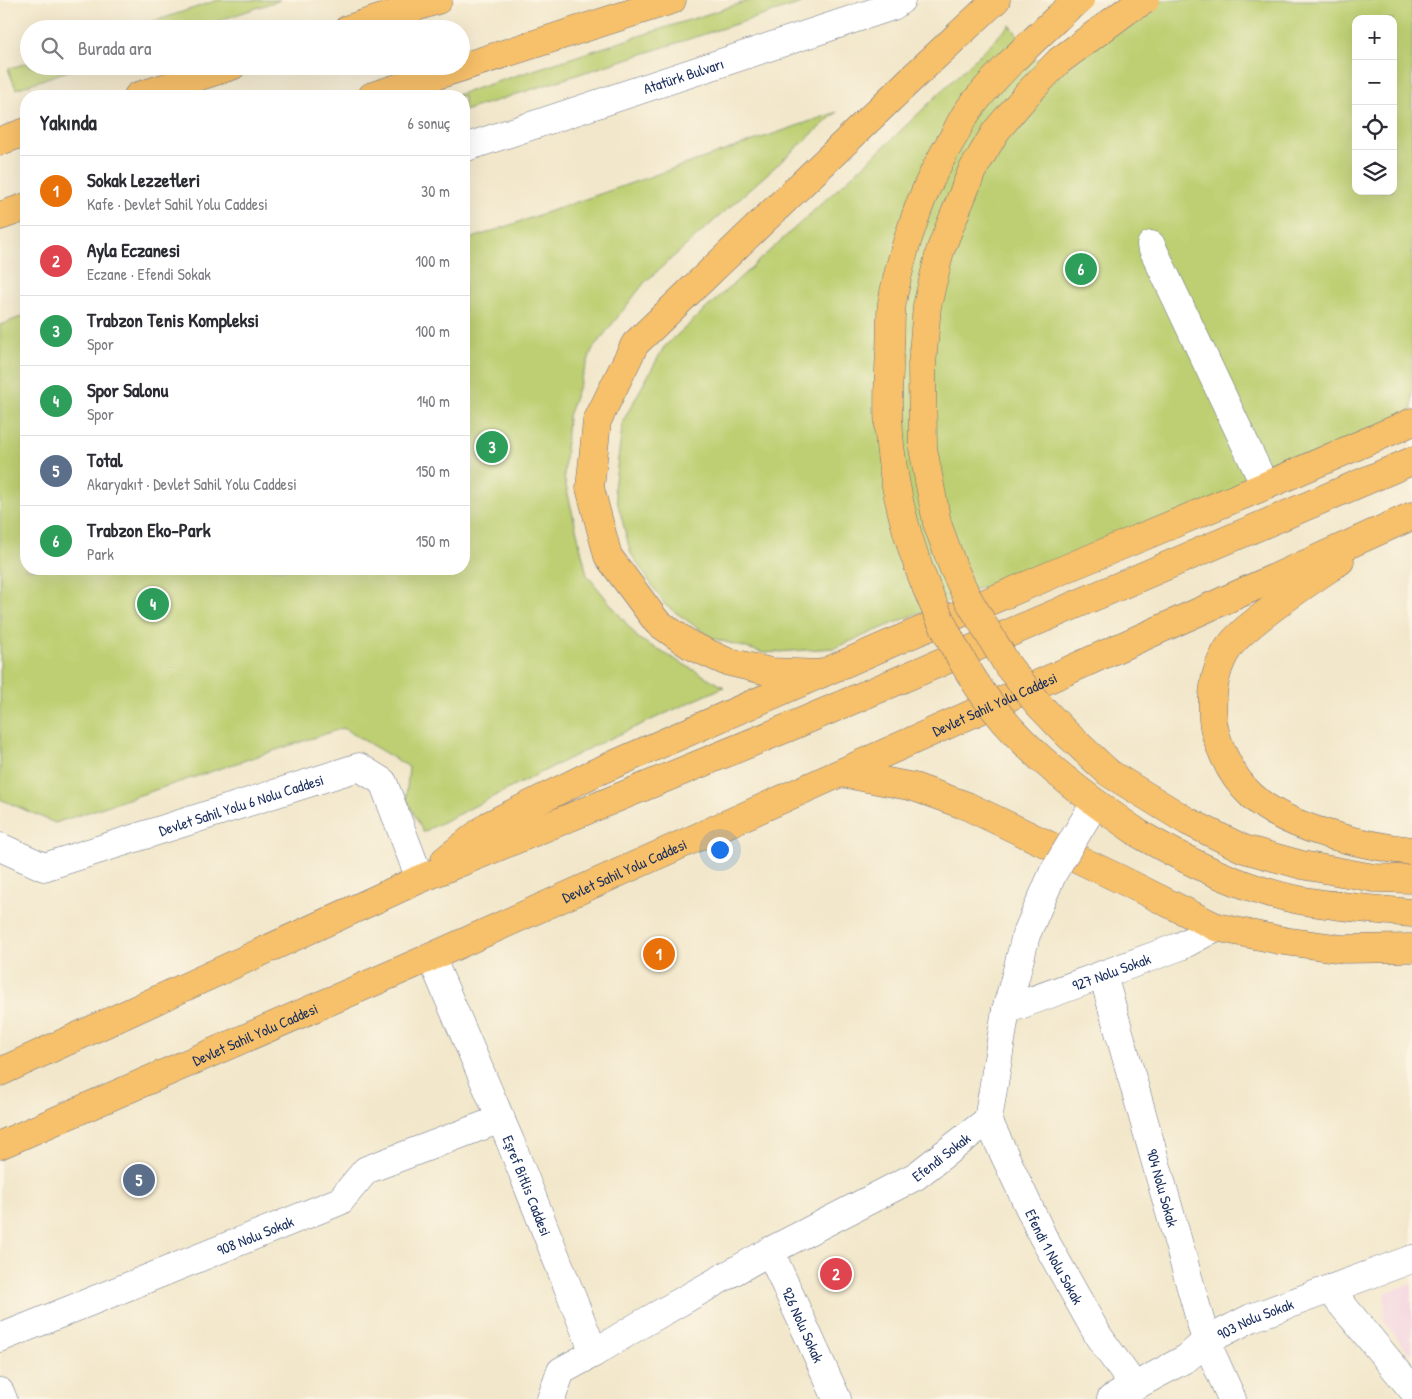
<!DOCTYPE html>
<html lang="tr">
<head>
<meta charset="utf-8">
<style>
  :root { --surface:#fff; --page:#f2f2f3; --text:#2b2b33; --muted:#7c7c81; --line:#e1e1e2; --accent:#ea580c }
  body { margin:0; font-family:"Patrick Hand",sans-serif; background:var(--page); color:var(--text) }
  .controls { position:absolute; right:15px; top:15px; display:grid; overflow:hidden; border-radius:10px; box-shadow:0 5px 20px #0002 }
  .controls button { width:45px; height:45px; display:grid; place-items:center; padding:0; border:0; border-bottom:1px solid var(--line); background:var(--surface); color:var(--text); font:25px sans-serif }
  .you { position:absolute; left:719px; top:849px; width:18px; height:18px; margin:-12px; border:4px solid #fff; border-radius:50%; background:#1a73e8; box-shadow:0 0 0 8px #1a73e833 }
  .badge { display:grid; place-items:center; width:32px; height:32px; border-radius:50%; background:var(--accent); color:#fff; font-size:16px; font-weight:700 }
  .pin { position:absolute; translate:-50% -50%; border:2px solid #fff; box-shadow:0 1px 5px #0006 }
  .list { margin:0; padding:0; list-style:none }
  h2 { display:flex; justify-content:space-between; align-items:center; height:65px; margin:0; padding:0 20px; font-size:21px }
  h2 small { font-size:16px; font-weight:400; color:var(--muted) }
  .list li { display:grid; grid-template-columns:32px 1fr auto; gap:15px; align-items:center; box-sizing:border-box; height:70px; padding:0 20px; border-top:1px solid var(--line) }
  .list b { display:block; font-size:19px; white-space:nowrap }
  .list p { margin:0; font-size:16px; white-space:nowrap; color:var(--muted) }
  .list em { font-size:16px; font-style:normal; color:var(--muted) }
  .icon { flex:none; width:28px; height:28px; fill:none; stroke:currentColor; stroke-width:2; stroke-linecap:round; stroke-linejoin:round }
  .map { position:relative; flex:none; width:1412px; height:1399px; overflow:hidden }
  .search { position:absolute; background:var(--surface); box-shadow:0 5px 20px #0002; left:20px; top:20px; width:450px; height:55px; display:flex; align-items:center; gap:12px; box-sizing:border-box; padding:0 18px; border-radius:28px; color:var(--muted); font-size:19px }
  .panel { position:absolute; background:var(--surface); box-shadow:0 5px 20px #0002; left:20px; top:90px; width:450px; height:485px; border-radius:20px }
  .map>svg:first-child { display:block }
</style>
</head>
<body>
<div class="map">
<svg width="1412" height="1399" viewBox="0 0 1412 1399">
  <rect width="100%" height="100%" fill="#fcf5e5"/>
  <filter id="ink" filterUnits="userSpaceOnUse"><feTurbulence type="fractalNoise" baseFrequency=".02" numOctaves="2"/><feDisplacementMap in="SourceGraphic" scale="10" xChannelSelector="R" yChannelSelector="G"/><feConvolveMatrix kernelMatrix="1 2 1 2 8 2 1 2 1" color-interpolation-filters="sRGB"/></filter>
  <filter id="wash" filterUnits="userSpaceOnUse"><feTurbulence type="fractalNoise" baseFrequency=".0096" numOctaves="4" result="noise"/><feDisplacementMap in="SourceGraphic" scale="20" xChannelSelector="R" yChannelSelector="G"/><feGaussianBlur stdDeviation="1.12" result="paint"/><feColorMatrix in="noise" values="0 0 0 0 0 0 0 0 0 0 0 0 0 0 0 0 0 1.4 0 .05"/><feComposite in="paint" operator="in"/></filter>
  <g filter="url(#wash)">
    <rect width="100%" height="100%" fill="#f2e7ca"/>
    <path fill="#f3cfe0" d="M 1412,1283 L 1412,1356 L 1384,1322 L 1385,1293 Z"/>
    <g fill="#bdcf72" stroke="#6c7f68" fill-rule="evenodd">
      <path d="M 218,0 L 280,0 L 194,29 L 131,29 Z"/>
      <path d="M 751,0 L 811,0 L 464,111 L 464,96 L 453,96 Z"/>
      <path d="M 1145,0 L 1412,0 L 1412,422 L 1072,566 L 977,589 L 834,648 L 764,653 L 712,638 L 665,605 L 631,554 L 614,489 L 623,421 L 664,347 L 888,143 L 1010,25 L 1047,73 ZM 1356,19 L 1393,19 L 1393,191 L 1356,191 Z"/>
      <path d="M 29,62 L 29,66 L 82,66 L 16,89 L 8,69 Z"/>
      <path d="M 837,112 L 645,282 L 592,350 L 568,416 L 564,477 L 587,575 L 639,639 L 724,687 L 598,744 L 423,832 L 406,798 L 409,767 L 343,728 L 55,823 L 0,799 L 0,325 L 26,315 L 26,569 L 464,569 L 464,241 Z"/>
    </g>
  </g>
  <g filter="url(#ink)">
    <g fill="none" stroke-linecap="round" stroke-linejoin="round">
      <defs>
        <g id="minor">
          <path id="s1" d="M 464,148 L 893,6 L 901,0"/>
          <path d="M 1151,245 L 1265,486"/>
          <path id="s2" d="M 0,847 L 44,867 L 359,767 L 383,782 L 420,879"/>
          <path id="s3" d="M 431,957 L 510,1141 L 594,1353 L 561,1371 L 551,1399"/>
          <path id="s4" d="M 1103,975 L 1206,1341 L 1232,1399"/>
          <path id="s5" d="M 1006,1010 L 1181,946 L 1216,927"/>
          <path id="s6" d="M 988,1120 L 1043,1237 L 1099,1337 L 1134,1386"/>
          <path id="s7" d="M 770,1251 L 837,1399"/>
          <path d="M 1329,1289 L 1412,1389"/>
          <path id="s8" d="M 0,1338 L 340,1201 L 366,1170 L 501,1119"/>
          <path id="s9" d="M 594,1353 L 638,1326 L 770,1251 L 916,1176 L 988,1120 L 1006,1010 L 1014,982"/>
          <path d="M 0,1392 L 3,1399"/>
          <path id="s10" d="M 1111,1399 L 1187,1358 L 1206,1341 L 1251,1318 L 1412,1259"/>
        </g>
        <g id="major">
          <path d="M 1340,561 C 1315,578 1289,595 1265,614 C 1252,624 1239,634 1229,647 C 1214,669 1211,694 1213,720 C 1214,732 1219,745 1224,756 C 1231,772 1239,784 1252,796 C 1287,829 1365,846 1412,851"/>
          <path d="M 841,773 L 914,787 L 967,806 L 1122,880 L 1216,927 L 1284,941 L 1343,949 L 1412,948"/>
          <path d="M 1109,773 L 1187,821 L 1244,849 L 1302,865 L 1374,878 L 1412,879"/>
          <path d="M 1141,835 C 1191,863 1242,889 1299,900 C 1336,907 1374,909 1412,913"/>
          <path d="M 445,860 L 489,825 L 592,774 L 903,638 L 1072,566 L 1265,486 L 1412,422"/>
          <path d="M 0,1072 L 420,879 L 792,726 L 1412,461"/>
          <path id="s11" d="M 0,1145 L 431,957 L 1412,516"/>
        </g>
        <g id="highway">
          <path d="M 348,29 L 438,0"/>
          <path d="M 138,96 L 232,66"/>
          <path d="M 372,96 L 672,0"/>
          <path d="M 0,141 L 26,132"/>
          <path d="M 0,216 L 26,207"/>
          <path d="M 820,674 L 771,672 L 725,661 L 690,645 L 657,622 L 608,556 L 590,488 L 597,421 L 635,344 L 910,80 L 996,0"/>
        </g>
      </defs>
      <use href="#minor" stroke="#666f84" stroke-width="29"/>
      <use href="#major" stroke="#666f84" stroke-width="29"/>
      <use href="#highway" stroke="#666f84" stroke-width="29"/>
      <use href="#minor" stroke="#fff" stroke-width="28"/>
      <use href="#major" stroke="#f7c06b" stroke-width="28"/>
      <use href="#highway" stroke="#f7c06b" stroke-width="28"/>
      <defs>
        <path id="minor-bridge" d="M 1014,982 L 1026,935 L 1053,873 L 1095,803"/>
        <g id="major-bridge">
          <path d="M 1080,0 L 1069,7 C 1035,39 999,71 970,108 C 964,116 959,125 955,134 C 941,157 930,178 920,204 C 908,236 898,269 892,303 C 890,319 891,336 890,352 C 888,382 887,415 890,445 C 899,532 933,619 981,691 C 1022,751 1083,795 1141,835"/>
          <path d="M 1109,773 L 1066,733 L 1038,704 L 1008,666 L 967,597 L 953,567 L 937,523 L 923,448 L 922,365 L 927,306 L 940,251 L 972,171 L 996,131 L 1028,93 L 1059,61 L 1129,9 L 1145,0"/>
        </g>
      </defs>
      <use href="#minor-bridge" stroke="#666f84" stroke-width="29" stroke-linecap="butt"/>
      <use href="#major-bridge" stroke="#666f84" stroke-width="29" stroke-linecap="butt"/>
      <use href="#minor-bridge" stroke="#fff" stroke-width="28"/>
      <use href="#major-bridge" stroke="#f7c06b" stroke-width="28"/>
    </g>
  </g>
  <g text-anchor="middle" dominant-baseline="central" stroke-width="4.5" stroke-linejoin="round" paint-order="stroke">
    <g font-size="15" fill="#1b2f5e" stroke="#fcf5e5">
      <text stroke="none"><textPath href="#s1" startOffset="231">Atatürk Bulvarı</textPath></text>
      <text stroke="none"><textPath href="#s11" startOffset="1088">Devlet Sahil Yolu Caddesi</textPath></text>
      <text stroke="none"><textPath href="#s2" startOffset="255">Devlet Sahil Yolu 6 Nolu Caddesi</textPath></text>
      <text stroke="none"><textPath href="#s11" startOffset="682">Devlet Sahil Yolu Caddesi</textPath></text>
      <text stroke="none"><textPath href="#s5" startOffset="112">927 Nolu Sokak</textPath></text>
      <text stroke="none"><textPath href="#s11" startOffset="278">Devlet Sahil Yolu Caddesi</textPath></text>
      <text stroke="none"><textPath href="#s9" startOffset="399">Efendi Sokak</textPath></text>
      <text stroke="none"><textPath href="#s3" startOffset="248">Eşref Bitlis Caddesi</textPath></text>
      <text stroke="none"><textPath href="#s4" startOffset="221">904 Nolu Sokak</textPath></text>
      <text stroke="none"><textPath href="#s8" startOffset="275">908 Nolu Sokak</textPath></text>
      <text stroke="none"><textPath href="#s6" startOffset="152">Efendi 1 Nolu Sokak</textPath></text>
      <text stroke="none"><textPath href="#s10" startOffset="166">903 Nolu Sokak</textPath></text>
      <text stroke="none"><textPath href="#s7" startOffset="81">926 Nolu Sokak</textPath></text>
    </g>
  </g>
</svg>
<div class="controls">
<button>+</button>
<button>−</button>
<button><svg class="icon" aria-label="locate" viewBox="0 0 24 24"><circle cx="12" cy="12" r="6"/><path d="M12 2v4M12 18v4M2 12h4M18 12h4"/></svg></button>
<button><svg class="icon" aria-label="layers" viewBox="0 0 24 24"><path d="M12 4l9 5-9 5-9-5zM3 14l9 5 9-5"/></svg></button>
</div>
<div class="you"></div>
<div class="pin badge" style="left:659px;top:954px;background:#e8710a">1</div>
<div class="pin badge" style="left:836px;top:1274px;background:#e0444e">2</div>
<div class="pin badge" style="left:492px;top:447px;background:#2e9e5b">3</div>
<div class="pin badge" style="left:153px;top:604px;background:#2e9e5b">4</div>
<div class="pin badge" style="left:139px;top:1180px;background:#5c6f8a">5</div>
<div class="pin badge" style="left:1081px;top:269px;background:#2e9e5b">6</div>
<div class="search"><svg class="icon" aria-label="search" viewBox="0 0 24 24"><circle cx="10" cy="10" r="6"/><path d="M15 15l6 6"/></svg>Burada ara</div>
<section class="panel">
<h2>Yakında<small>6 sonuç</small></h2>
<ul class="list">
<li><span class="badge" style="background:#e8710a">1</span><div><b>Sokak Lezzetleri</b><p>Kafe · Devlet Sahil Yolu Caddesi</p></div><em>30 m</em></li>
<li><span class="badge" style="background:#e0444e">2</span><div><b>Ayla Eczanesi</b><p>Eczane · Efendi Sokak</p></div><em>100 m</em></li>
<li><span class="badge" style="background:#2e9e5b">3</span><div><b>Trabzon Tenis Kompleksi</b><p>Spor</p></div><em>100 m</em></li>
<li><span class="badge" style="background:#2e9e5b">4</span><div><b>Spor Salonu</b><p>Spor</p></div><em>140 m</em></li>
<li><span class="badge" style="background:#5c6f8a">5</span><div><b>Total</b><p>Akaryakıt · Devlet Sahil Yolu Caddesi</p></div><em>150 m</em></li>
<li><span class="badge" style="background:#2e9e5b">6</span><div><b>Trabzon Eko-Park</b><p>Park</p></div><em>150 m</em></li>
</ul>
</section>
</div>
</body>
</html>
